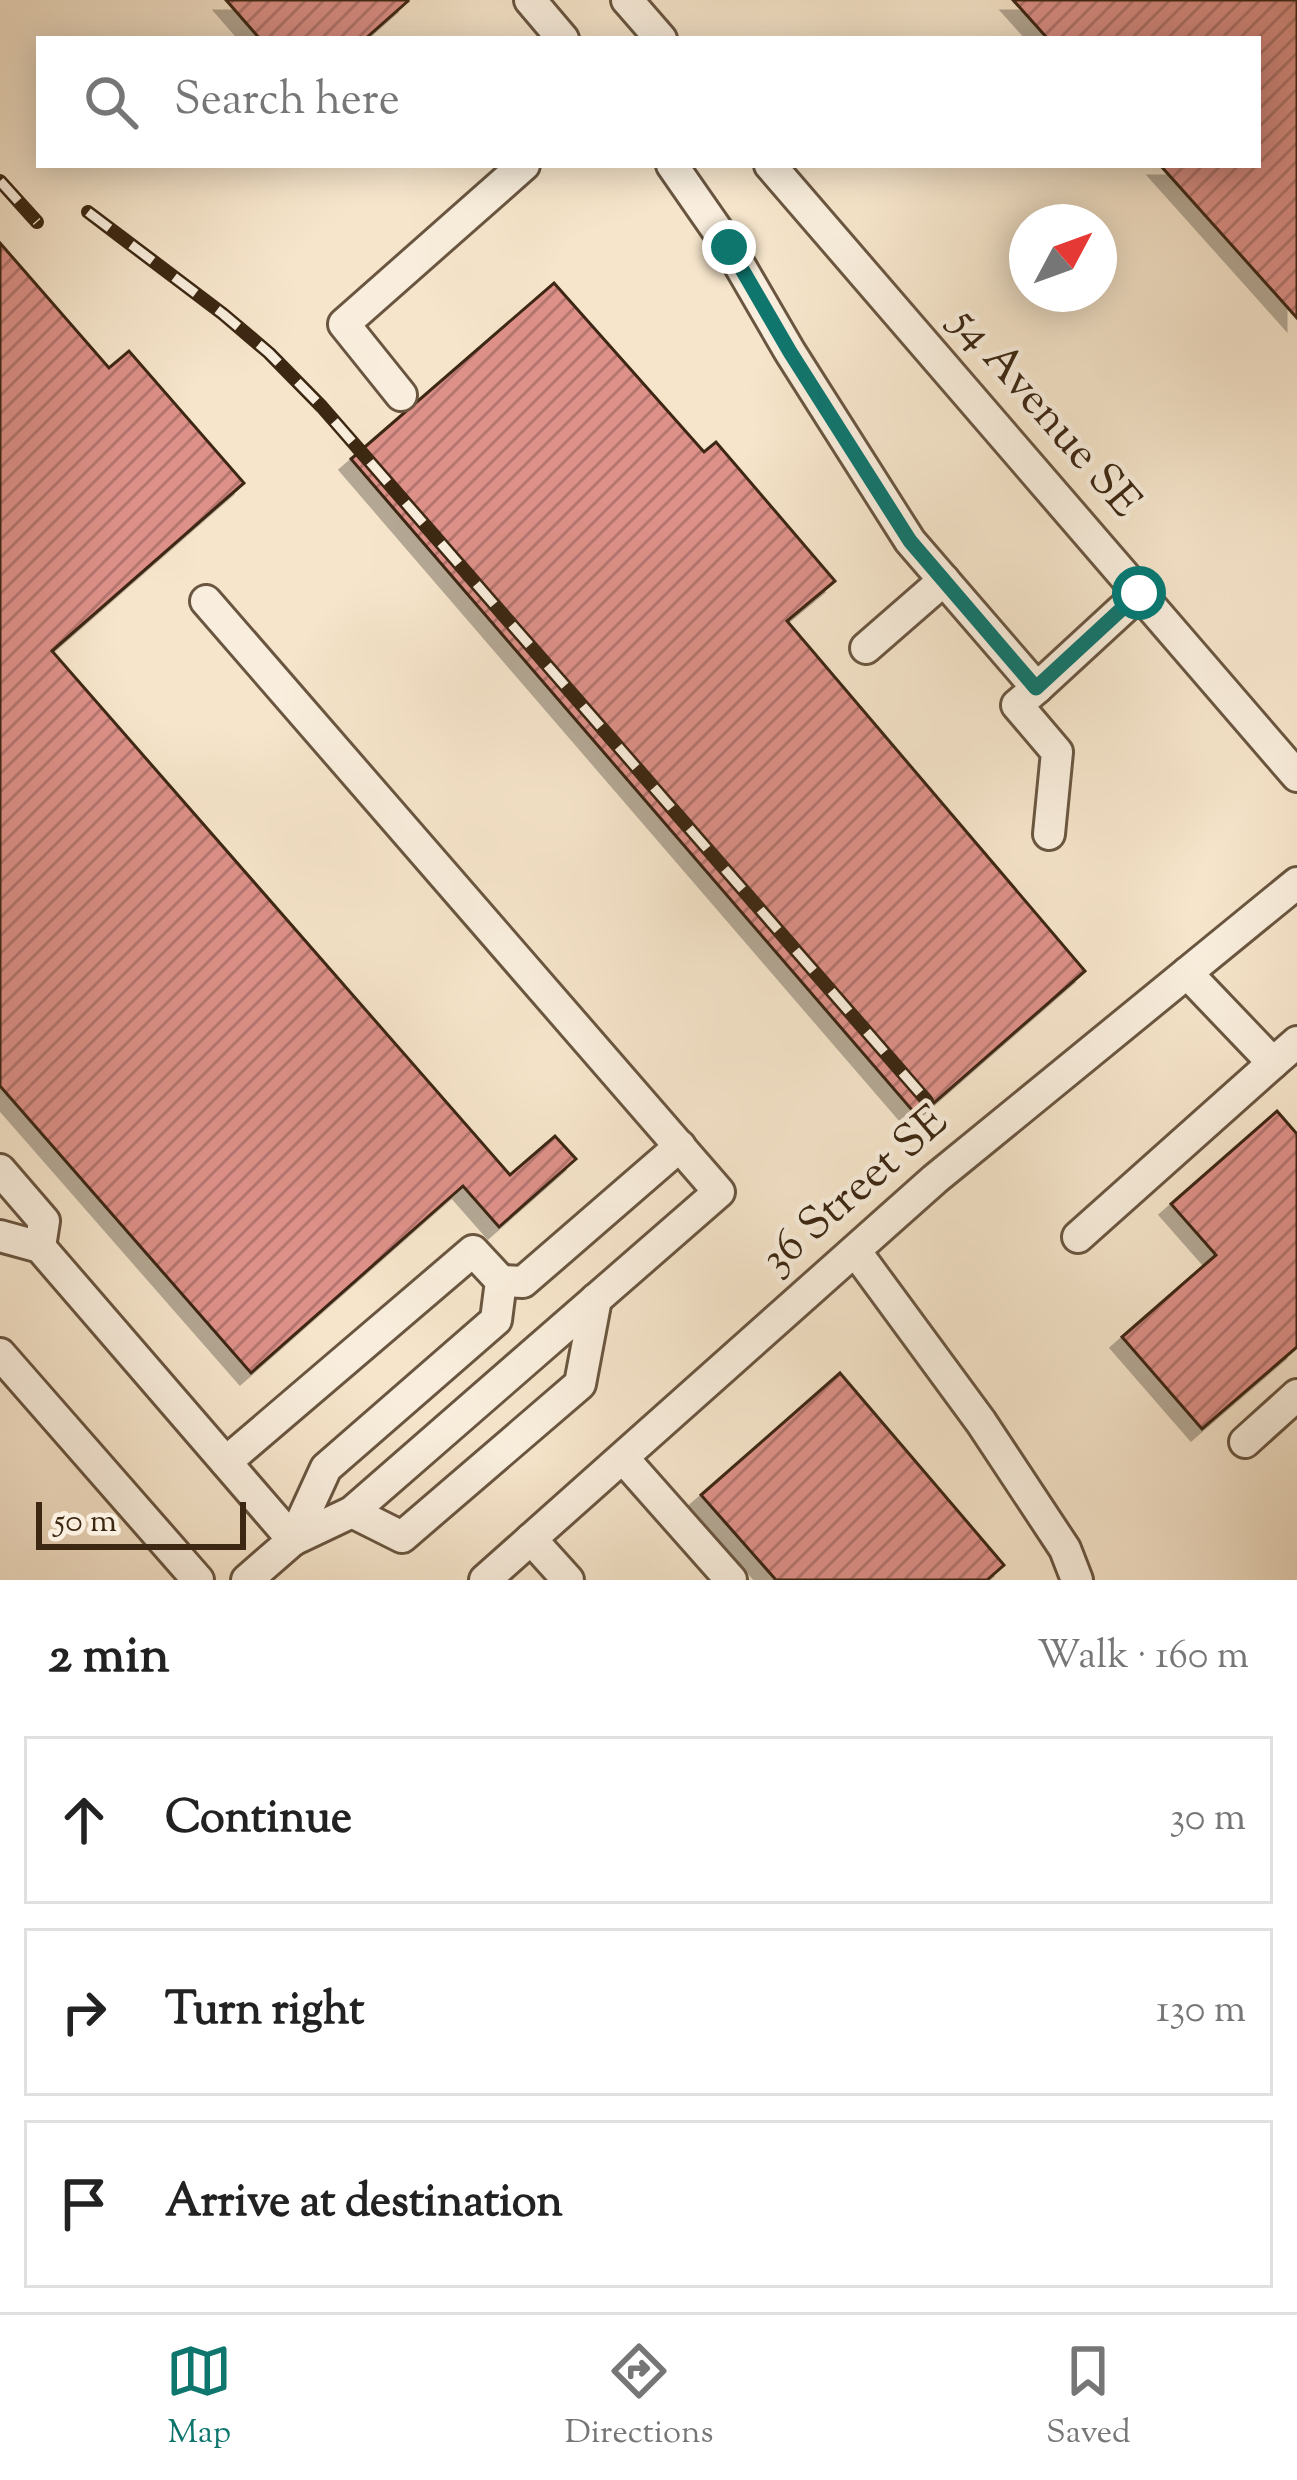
<!DOCTYPE html>
<html lang="en">
<head>
<meta charset="utf-8">
<style>
  :root { --surface:#fff; --page:#f6f6f6; --text:#222; --muted:#767676; --line:#e0e0e0; --accent:#0f766e }
  body { margin:0; font-family:"Sorts Mill Goudy",serif; background:var(--page); color:var(--text) }
  .compass { position:absolute; left:1009px; top:204px; width:108px; height:108px; border-radius:50%; background:var(--surface); box-shadow:0 6px 30px #0003; rotate:49deg }
  .scale { position:absolute; left:36px; bottom:30px; width:210px; box-sizing:border-box; padding-left:12px; border:6px solid #3c2712; border-top:0; font-size:33px; line-height:42px; white-space:nowrap; color:#3c2712; -webkit-text-stroke:9px #f9eedd; paint-order:stroke }
  .stop { position:absolute; width:36px; height:36px; margin:-27px; border:9px solid #0f766e; border-radius:50%; background:#fff }
  .stop.end { background:#0f766e; border-color:#fff; box-shadow:0 3px 12px #0008 }
  .list { margin:0; padding:0; list-style:none }
  h2 { display:flex; justify-content:space-between; align-items:center; height:156px; margin:0; padding:0 48px; font-size:51px }
  h2 small { font-size:39px; font-weight:400; color:var(--muted) }
  .list li { display:grid; grid-template-columns:78px 1fr auto; gap:36px; align-items:center; box-sizing:border-box; height:168px; margin:0 24px 24px; padding:0 24px; border:3px solid var(--line); border-radius:0px }
  .list b { display:block; font-size:45px; white-space:nowrap }
  .list em { font-size:39px; font-style:normal; color:var(--muted) }
  .icon { flex:none; width:66px; height:66px; fill:none; stroke:currentColor; stroke-width:2; stroke-linecap:round; stroke-linejoin:round }
  .map { position:relative; flex:none; width:1297px; height:1580px; overflow:hidden }
  .search { position:absolute; background:var(--surface); box-shadow:0 6px 30px #0003; left:36px; right:36px; top:36px; height:132px; display:flex; align-items:center; gap:30px; box-sizing:border-box; padding:0 42px; border-radius:0px; color:var(--muted); font-size:45px }
  .sheet { height:732px; background:var(--surface) }
  nav { display:flex; justify-content:space-around; align-items:center; box-sizing:border-box; height:168px; border-top:3px solid var(--line); background:var(--surface); font-size:33px; color:var(--muted) }
  nav a { display:grid; justify-items:center; gap:6px }
  nav .on { color:var(--accent) }
  .map>svg:first-child { display:block }
</style>
</head>
<body>
<div class="map">
<svg width="1297" height="1580" viewBox="0 0 1297 1580">
  <defs>
    <pattern id="building-hatch" width="6" height="6" patternUnits="userSpaceOnUse" patternTransform="scale(3)"><rect width="6" height="6" fill="#de9189"/><path d="M-1 1l2-2M0 6l6-6M5 7l2-2" fill="none" stroke="#b5766f"/></pattern>
    <filter id="shadow"><feDropShadow dx="-11" dy="11" stdDeviation="0" flood-color="#0004"/></filter>
  </defs>
  <rect width="100%" height="100%" fill="#f6e5cb"/>
  <filter id="stains"><feTurbulence type="fractalNoise" baseFrequency=".00167" numOctaves="4"/><feColorMatrix values="0 0 0 0 .2 0 0 0 0 .09 0 0 0 0 .02 0 0 0 .5 -.17"/></filter>
  <radialGradient id="worn" r=".72"><stop offset=".6" stop-color="#630" stop-opacity="0"/><stop offset="1" stop-color="#630" stop-opacity=".3"/></radialGradient>
  <g fill="url(#building-hatch)" stroke="#3c2712" stroke-width="3" filter="url(#shadow)">
    <path d="M 226,0 L 407,0 L 408,1 L 365,39 L 260,39 Z"/>
    <path d="M 1013,0 L 1297,0 L 1297,318 L 1160,165 L 1258,165 L 1258,39 L 1048,39 Z"/>
    <path d="M 0,243 L 109,368 L 129,351 L 244,483 L 52,651 L 510,1175 L 555,1136 L 576,1159 L 499,1227 L 463,1186 L 251,1373 L 0,1086 Z"/>
    <path d="M 554,283 L 704,452 L 716,442 L 835,581 L 787,621 L 1085,971 L 918,1117 L 351,459 Z"/>
    <path d="M 1277,1111 L 1297,1134 L 1297,1347 L 1202,1429 L 1122,1337 L 1216,1255 L 1171,1204 Z"/>
    <path d="M 840,1373 L 1004,1565 L 987,1580 L 776,1580 L 701,1495 Z"/>
  </g>
  <g fill="none" stroke-linecap="round" stroke-linejoin="round">
    <defs>
      <g id="minor">
        <path d="M 530,0 L 563,39"/>
        <path d="M 627,0 L 661,39"/>
        <path d="M 672,165 L 729,247 L 790,352 L 910,541 L 1037,688 L 1139,594"/>
        <path d="M 770,165 L 1297,776"/>
        <path d="M 401,395 L 344,324 L 524,165"/>
        <path d="M 206,601 L 719,1192 L 352,1512 L 293,1540"/>
        <path d="M 866,648 L 944,580"/>
        <path d="M 1037,688 L 1017,705 L 1057,752 L 1049,834"/>
        <path d="M 1187,973 L 1273,1063 L 1297,1042"/>
        <path d="M 0,1170 L 44,1221 L 40,1247"/>
        <path d="M 0,1236 L 40,1247 L 293,1540 L 247,1580"/>
        <path d="M 1078,1237 L 1273,1063"/>
        <path d="M 856,1252 L 981,1422 L 1065,1549 L 1077,1580"/>
        <path d="M 501,1281 L 523,1282 L 680,1146"/>
        <path d="M 0,1354 L 198,1580"/>
        <path d="M 1245,1442 L 1297,1395"/>
        <path d="M 623,1458 L 731,1580"/>
        <path d="M 226,1462 L 473,1251 L 501,1281 L 496,1320 L 326,1468 L 293,1540"/>
        <path d="M 352,1512 L 402,1537 L 580,1384 L 596,1299"/>
        <path d="M 531,1539 L 568,1580"/>
        <path d="M 485,1580 L 935,1179 L 1297,883"/>
      </g>
    </defs>
    <use href="#minor" stroke="#6a5640" stroke-width="36"/>
    <use href="#minor" stroke="#f9eedd" stroke-width="30"/>
    <defs>
      <g id="rail">
        <path d="M 0,181 L 37,222"/>
        <path d="M 88,212 L 223,314 L 269,353 L 322,407 L 927,1101"/>
      </g>
    </defs>
    <use href="#rail" stroke="#3c2712" stroke-width="14"/>
    <use href="#rail" stroke="#f9eedd" stroke-width="9" stroke-dasharray="27" stroke-linecap="butt"/>
  </g>
  <g fill="none" stroke-linecap="round" stroke-linejoin="round">
    <path stroke="#0f766e" stroke-width="15" d="M 729,247 L 790,352 L 910,541 L 1036,688 L 1139,593"/>
  </g>
  <g text-anchor="middle" dominant-baseline="central" stroke-width="9" stroke-linejoin="round" paint-order="stroke">
    <g font-size="45" fill="#3c2712" stroke="#f9eedd">
      <text transform="translate(1044 414) rotate(49)">54 Avenue SE</text>
      <text transform="translate(856 1192) rotate(-41)">36 Street SE</text>
    </g>
  </g>
  <rect width="100%" height="100%" filter="url(#stains)"/>
  <rect width="100%" height="100%" fill="url(#worn)"/>
</svg>
<svg class="compass" viewBox="-18 -18 36 36"><path d="M0-13l5 13h-10z" fill="#e53935"/><path d="M0 13l5-13h-10z" fill="#767676"/></svg>
<div class="scale">50 m</div>
<div class="stop" style="left:1139px;top:593px"></div>
<div class="stop end" style="left:729px;top:247px"></div>
<div class="search"><svg class="icon" aria-label="search" viewBox="0 0 24 24"><circle cx="10" cy="10" r="6"/><path d="M15 15l6 6"/></svg>Search here</div>
</div>
<section class="sheet">
<h2>2 min<small>Walk · 160 m</small></h2>
<ul class="list">
<li><svg class="icon" aria-label="ahead" viewBox="0 0 24 24"><path d="M12 20V5M6 11l6-6 6 6"/></svg><div><b>Continue</b></div><em>30 m</em></li>
<li><svg class="icon" aria-label="right" viewBox="0 0 24 24"><path d="M7 20v-9h11M14 6l5 5-5 5"/></svg><div><b>Turn right</b></div><em>130 m</em></li>
<li><svg class="icon" aria-label="arrive" viewBox="0 0 24 24"><path d="M6 21V4h12l-3 4 3 4H6"/></svg><div><b>Arrive at destination</b></div></li>
</ul>
</section>
<nav>
<a class="on"><svg class="icon" aria-label="map" viewBox="0 0 24 24"><path d="M3 6l6-2 6 2 6-2v14l-6 2-6-2-6 2zM9 4v14M15 6v14"/></svg>Map</a>
<a><svg class="icon" aria-label="directions" viewBox="0 0 24 24"><path d="M12 3l9 9-9 9-9-9zM9 14v-3h6M13 9l2 2-2 2"/></svg>Directions</a>
<a><svg class="icon" aria-label="saved" viewBox="0 0 24 24"><path d="M7 4h10v16l-5-4-5 4z"/></svg>Saved</a>
</nav>
</body>
</html>
